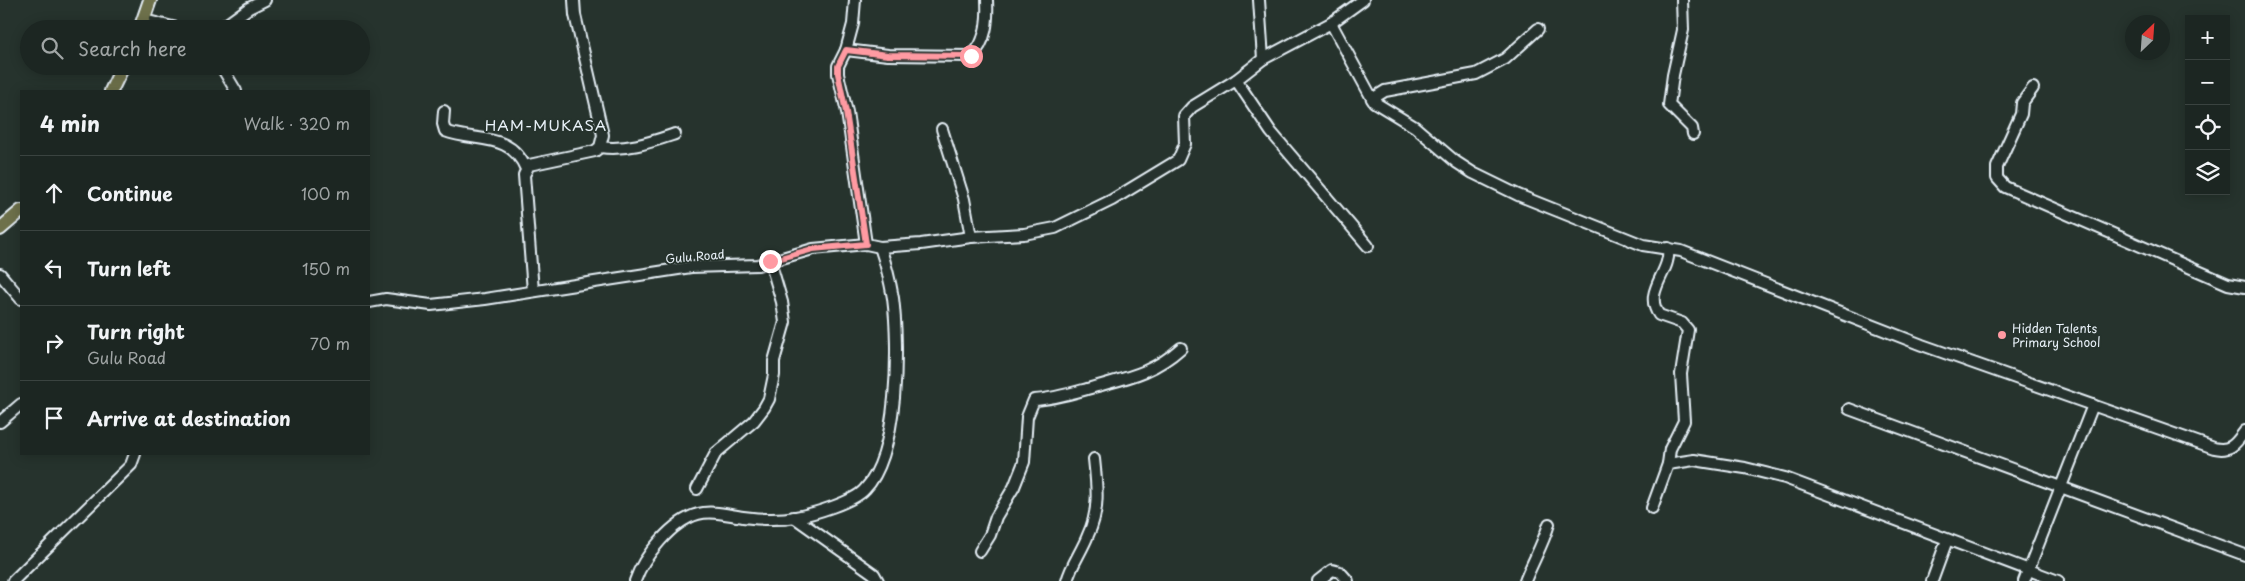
<!DOCTYPE html>
<html lang="en">
<head>
<meta charset="utf-8">
<style>
  :root { --surface:#1c2622; --page:#29322f; --text:#f1f3f6; --muted:#a0a5a5; --line:#3a4340 }
  body { margin:0; font-family:"Playpen Sans",sans-serif; background:var(--page); color:var(--text) }
  .controls { position:absolute; right:15px; top:15px; display:grid; overflow:hidden; border-radius:0px; box-shadow:0 2px 12px #0003 }
  .controls button { width:45px; height:45px; display:grid; place-items:center; padding:0; border:0; border-bottom:1px solid var(--line); background:var(--surface); color:var(--text); font:25px sans-serif }
  .compass { position:absolute; left:2125px; top:15px; width:45px; height:45px; border-radius:50%; background:var(--surface); box-shadow:0 2px 12px #0003; rotate:25deg }
  .stop { position:absolute; width:15px; height:15px; margin:-11px; border:4px solid #ff9aa2; border-radius:50%; background:#fff }
  .stop.end { background:#ff9aa2; border-color:#fff; box-shadow:0 1px 5px #0008 }
  .list { margin:0; padding:0; list-style:none }
  h2 { display:flex; justify-content:space-between; align-items:center; height:65px; margin:0; padding:0 20px; font-size:21px }
  h2 small { font-size:16px; font-weight:400; color:var(--muted) }
  .list li { display:grid; grid-template-columns:32px 1fr auto; gap:15px; align-items:center; box-sizing:border-box; height:75px; padding:0 20px; border-top:1px solid var(--line) }
  .list b { display:block; font-size:19px; white-space:nowrap }
  .list p { margin:0; font-size:16px; white-space:nowrap; color:var(--muted) }
  .list em { font-size:16px; font-style:normal; color:var(--muted) }
  .icon { flex:none; width:28px; height:28px; fill:none; stroke:currentColor; stroke-width:2; stroke-linecap:round; stroke-linejoin:round }
  .map { position:relative; flex:none; width:2245px; height:581px; overflow:hidden }
  .search { position:absolute; background:var(--surface); box-shadow:0 2px 12px #0003; left:20px; top:20px; width:350px; height:55px; display:flex; align-items:center; gap:12px; box-sizing:border-box; padding:0 18px; border-radius:28px; color:var(--muted); font-size:19px }
  .panel { position:absolute; background:var(--surface); box-shadow:0 2px 12px #0003; left:20px; top:90px; width:350px; height:365px; border-radius:0px }
  .map>svg:first-child { display:block }
</style>
</head>
<body>
<div class="map">
<svg width="2245" height="581" viewBox="0 0 2245 581">
  <rect width="100%" height="100%" fill="#26332d"/>
  <filter id="ink" filterUnits="userSpaceOnUse"><feTurbulence type="fractalNoise" baseFrequency=".02" numOctaves="2"/><feDisplacementMap in="SourceGraphic" scale="10" xChannelSelector="R" yChannelSelector="G"/><feConvolveMatrix kernelMatrix="1 2 1 2 8 2 1 2 1" color-interpolation-filters="sRGB"/></filter>
  <g filter="url(#ink)">
    <g fill="none" stroke-linecap="round" stroke-linejoin="round">
      <defs>
        <g id="minor">
          <path d="M 855,0 L 853,24 L 846,50 L 838,66 L 838,74 L 847,112 L 866,244"/>
          <path d="M 1259,0 L 1263,59"/>
          <path d="M 1682,0 L 1683,30 L 1673,75 L 1669,105 L 1692,128 L 1693,134"/>
          <path d="M 144,20 L 181,29"/>
          <path d="M 1331,23 L 1374,102 L 1415,127 L 1456,162 L 1473,173 L 1518,195 L 1643,245 L 1681,251 L 1922,345 L 2214,448 C 2231,452 2236,443 2245,431"/>
          <path d="M 220,29 L 249,8 L 265,0"/>
          <path d="M 846,50 L 888,55 L 971,56 C 987,43 988,19 987,0"/>
          <path d="M 221,66 L 236,91"/>
          <path d="M 1236,80 L 1271,132 L 1368,246"/>
          <path d="M 2033,88 L 2022,103 L 2021,114 L 1997,167 L 1997,178 L 2005,187 L 2228,284 L 2245,287"/>
          <path d="M 1372,99 L 1385,91 L 1476,74 L 1505,59 L 1538,29"/>
          <path d="M 444,111 L 443,124 L 445,131 C 476,143 510,131 526,169"/>
          <path d="M 942,129 L 964,199 L 971,237"/>
          <path d="M 600,147 C 626,151 651,142 675,134"/>
          <path d="M 0,274 L 21,299"/>
          <path d="M 533,291 L 524,175 L 529,165 L 595,151 L 600,147 L 603,135 L 575,15 L 574,0"/>
          <path d="M 369,302 L 386,299 L 431,305 L 485,299 L 691,267 L 758,265 L 813,249 L 866,244 L 880,247 L 921,244 L 971,237 L 1024,234 L 1055,228 L 1112,200 L 1178,160 L 1185,144 L 1184,116 L 1192,107 L 1236,80 L 1263,59 L 1331,23 L 1363,0"/>
          <path d="M 1849,409 L 2245,555"/>
          <path d="M 0,422 L 21,404"/>
          <path d="M 1668,464 L 1670,449 L 1684,421 L 1681,374 L 1688,330 L 1682,323 L 1659,315 C 1642,291 1672,272 1668,248"/>
          <path d="M 697,489 L 716,453 L 754,421 L 764,408 L 769,399 L 774,375 L 774,361 L 785,322 L 782,302 L 770,261"/>
          <path d="M 1652,508 L 1668,464 L 1694,460 L 1745,468 L 1785,478 L 2058,581"/>
          <path d="M 794,517 L 874,574 L 878,581"/>
          <path d="M 980,551 L 990,535 L 996,517 L 1014,487 L 1024,462 L 1027,417 L 1034,400 C 1052,399 1069,394 1087,389 C 1124,378 1151,375 1181,348"/>
          <path d="M 13,581 L 131,465 L 135,454"/>
          <path d="M 635,581 C 643,557 672,521 698,514 C 712,510 728,515 743,517 C 758,519 780,520 796,517 C 813,514 854,502 865,489 C 899,454 899,345 893,298 C 890,281 886,264 880,247"/>
          <path d="M 1067,581 C 1071,565 1082,551 1088,535 C 1100,510 1097,486 1094,459"/>
          <path d="M 1318,581 L 1332,570 L 1340,572 L 1348,581"/>
          <path d="M 1525,581 C 1533,561 1543,544 1549,524"/>
          <path d="M 1932,581 L 1947,540"/>
          <path d="M 2024,581 L 2093,405"/>
        </g>
        <g id="major">
          <path d="M 140,29 L 150,0"/>
          <path d="M 111,91 L 123,66"/>
          <path d="M 0,229 L 21,211"/>
        </g>
      </defs>
      <use href="#minor" stroke="#e8f1f8" stroke-width="14"/>
      <use href="#major" stroke="#e8f1f8" stroke-width="16"/>
      <use href="#minor" stroke="#26332d" stroke-width="10"/>
      <use href="#major" stroke="#6e714b" stroke-width="12"/>
    </g>
  </g>
  <g fill="none" stroke-linecap="round" stroke-linejoin="round" filter="url(#ink)">
    <path stroke="#ff9aa2" stroke-width="6" d="M 770,261 L 813,249 L 866,244 L 846,112 L 838,74 L 838,66 L 846,50 L 888,55 L 971,56"/>
  </g>
  <circle fill="#ff9aa2" stroke="#26332d" stroke-width="2" cx="2002" cy="335" r="5"/>
  <g text-anchor="middle" dominant-baseline="central" stroke-width="4" stroke-linejoin="round" paint-order="stroke">
    <g font-size="12" fill="#e8f1f8" stroke="#26332d">
      <text transform="translate(695 256) rotate(-5)">Gulu Road</text>
    </g>
    <g font-size="12" fill="#e8f1f8" stroke="#26332d" text-anchor="start">
      <text x="2012" y="328">Hidden Talents<tspan x="2012" dy="14">Primary School</tspan></text>
    </g>
    <g font-size="15" letter-spacing="1" fill="#e8f1f8" stroke="#26332d">
      <text x="546" y="124">HAM-MUKASA</text>
    </g>
  </g>
</svg>
<div class="controls">
<button>+</button>
<button>−</button>
<button><svg class="icon" aria-label="locate" viewBox="0 0 24 24"><circle cx="12" cy="12" r="6"/><path d="M12 2v4M12 18v4M2 12h4M18 12h4"/></svg></button>
<button><svg class="icon" aria-label="layers" viewBox="0 0 24 24"><path d="M12 4l9 5-9 5-9-5zM3 14l9 5 9-5"/></svg></button>
</div>
<svg class="compass" viewBox="-18 -18 36 36"><path d="M0-13l5 13h-10z" fill="#e53935"/><path d="M0 13l5-13h-10z" fill="#a0a5a5"/></svg>
<div class="stop" style="left:971px;top:56px"></div>
<div class="stop end" style="left:770px;top:261px"></div>
<div class="search"><svg class="icon" aria-label="search" viewBox="0 0 24 24"><circle cx="10" cy="10" r="6"/><path d="M15 15l6 6"/></svg>Search here</div>
<section class="panel">
<h2>4 min<small>Walk · 320 m</small></h2>
<ul class="list">
<li><svg class="icon" aria-label="ahead" viewBox="0 0 24 24"><path d="M12 20V5M6 11l6-6 6 6"/></svg><div><b>Continue</b></div><em>100 m</em></li>
<li><svg class="icon" aria-label="left" viewBox="0 0 24 24"><path d="M17 20v-9H6M10 6l-5 5 5 5"/></svg><div><b>Turn left</b></div><em>150 m</em></li>
<li><svg class="icon" aria-label="right" viewBox="0 0 24 24"><path d="M7 20v-9h11M14 6l5 5-5 5"/></svg><div><b>Turn right</b><p>Gulu Road</p></div><em>70 m</em></li>
<li><svg class="icon" aria-label="arrive" viewBox="0 0 24 24"><path d="M6 21V4h12l-3 4 3 4H6"/></svg><div><b>Arrive at destination</b></div></li>
</ul>
</section>
</div>
</body>
</html>
